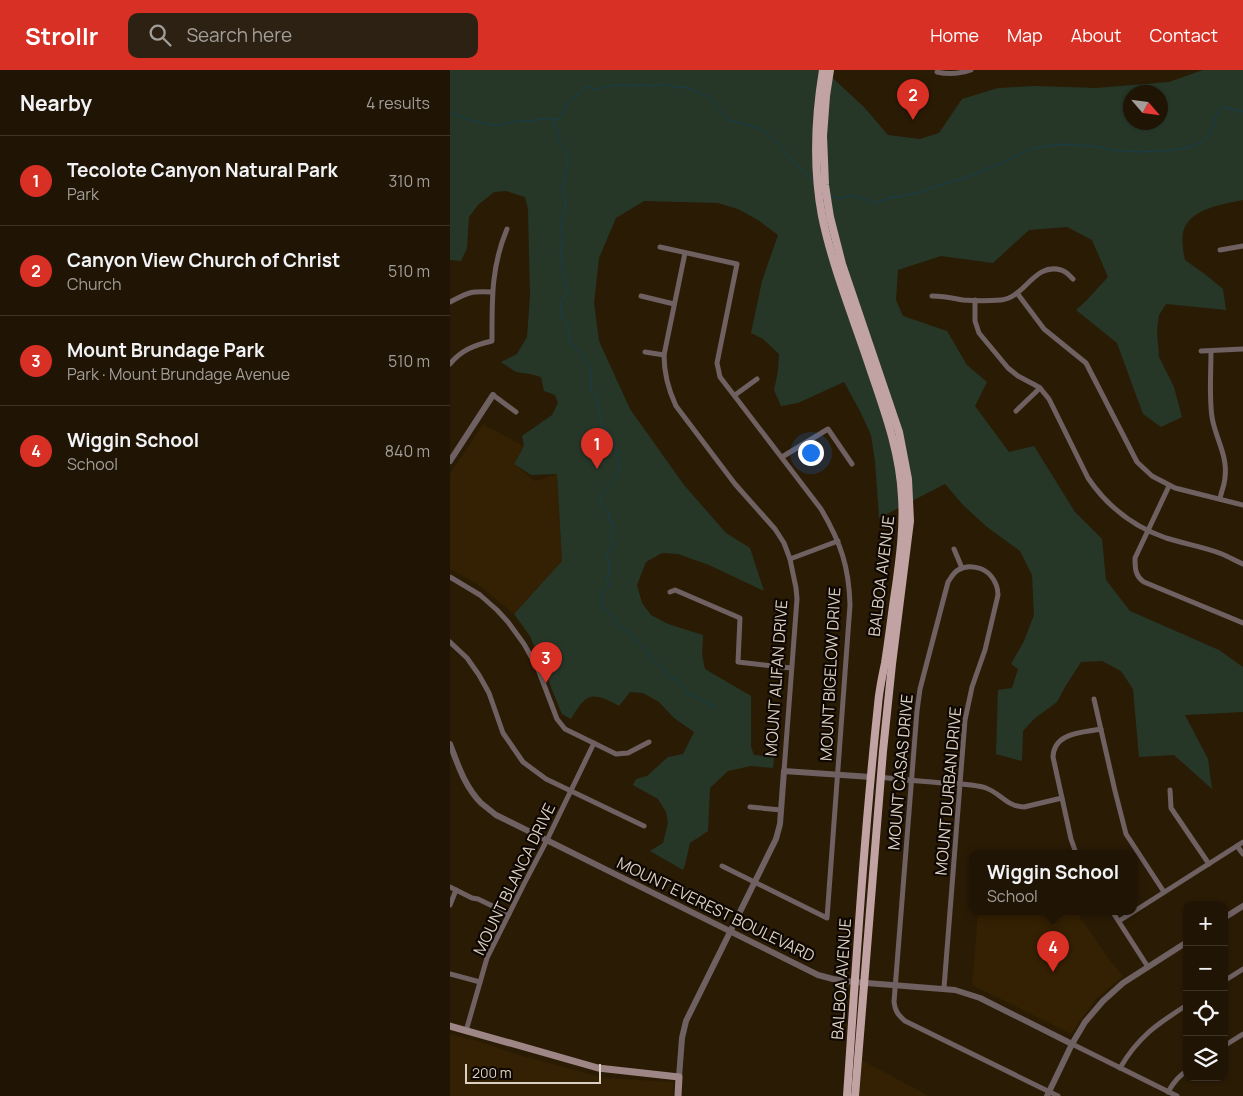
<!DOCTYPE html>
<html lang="en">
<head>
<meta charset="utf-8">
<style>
  :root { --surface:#201404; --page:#2d2113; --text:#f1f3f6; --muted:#a29e9a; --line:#3d3326; --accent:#d93025 }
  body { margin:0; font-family:Manrope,sans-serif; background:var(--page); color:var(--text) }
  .controls { position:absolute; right:15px; bottom:15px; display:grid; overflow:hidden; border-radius:10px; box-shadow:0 1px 4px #0004 }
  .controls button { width:45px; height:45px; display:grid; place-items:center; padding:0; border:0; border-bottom:1px solid var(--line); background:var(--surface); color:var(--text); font:25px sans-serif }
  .compass { position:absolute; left:673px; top:15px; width:45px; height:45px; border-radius:50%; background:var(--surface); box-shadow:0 1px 4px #0004; rotate:118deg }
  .scale { position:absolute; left:15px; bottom:12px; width:136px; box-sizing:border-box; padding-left:5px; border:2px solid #dbd0c3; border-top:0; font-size:14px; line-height:18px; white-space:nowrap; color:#dbd0c3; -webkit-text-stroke:4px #0e0702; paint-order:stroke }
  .you { position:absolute; left:360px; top:382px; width:18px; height:18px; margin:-12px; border:4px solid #fff; border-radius:50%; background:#1a73e8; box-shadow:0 0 0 8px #1a73e833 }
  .badge { display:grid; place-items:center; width:32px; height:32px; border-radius:50%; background:var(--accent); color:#fff; font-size:16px; font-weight:700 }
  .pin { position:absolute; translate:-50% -41px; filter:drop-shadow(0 1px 2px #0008) }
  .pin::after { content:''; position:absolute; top:26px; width:18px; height:15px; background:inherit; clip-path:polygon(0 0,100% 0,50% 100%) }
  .popup { position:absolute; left:519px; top:780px; width:168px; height:65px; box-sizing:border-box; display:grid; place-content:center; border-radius:10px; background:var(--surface); filter:drop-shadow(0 1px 4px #0005); font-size:16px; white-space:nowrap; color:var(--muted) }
  .popup b { font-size:19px; color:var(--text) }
  .popup::after { content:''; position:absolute; left:50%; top:100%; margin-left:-10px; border:10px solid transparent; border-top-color:var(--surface) }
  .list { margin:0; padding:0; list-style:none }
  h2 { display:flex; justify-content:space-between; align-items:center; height:65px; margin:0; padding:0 20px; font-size:21px }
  h2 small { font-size:16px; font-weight:400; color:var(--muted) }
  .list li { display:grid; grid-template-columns:32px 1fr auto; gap:15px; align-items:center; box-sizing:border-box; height:90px; padding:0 20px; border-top:1px solid var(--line) }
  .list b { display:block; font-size:19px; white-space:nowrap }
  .list p { margin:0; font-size:16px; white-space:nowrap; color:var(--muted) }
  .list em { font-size:16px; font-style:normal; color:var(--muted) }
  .icon { flex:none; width:28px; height:28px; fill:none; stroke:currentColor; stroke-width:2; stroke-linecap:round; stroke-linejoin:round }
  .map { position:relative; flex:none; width:793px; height:1026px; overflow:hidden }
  header { display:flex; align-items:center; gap:30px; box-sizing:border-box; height:70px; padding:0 25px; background:var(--accent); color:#fff }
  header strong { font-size:24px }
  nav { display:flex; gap:28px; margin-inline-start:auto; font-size:18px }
  .search { width:350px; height:45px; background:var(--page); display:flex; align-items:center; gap:12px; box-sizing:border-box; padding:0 18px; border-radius:10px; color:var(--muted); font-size:19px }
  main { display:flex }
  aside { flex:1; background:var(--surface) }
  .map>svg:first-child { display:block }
</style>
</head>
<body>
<header>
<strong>Strollr</strong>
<div class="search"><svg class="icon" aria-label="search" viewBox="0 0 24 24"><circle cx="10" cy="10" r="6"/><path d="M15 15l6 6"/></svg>Search here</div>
<nav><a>Home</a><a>Map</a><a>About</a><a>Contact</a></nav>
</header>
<main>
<aside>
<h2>Nearby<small>4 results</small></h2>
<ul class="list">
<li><span class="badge">1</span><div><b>Tecolote Canyon Natural Park</b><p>Park</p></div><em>310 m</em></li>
<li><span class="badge">2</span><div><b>Canyon View Church of Christ</b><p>Church</p></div><em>510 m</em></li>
<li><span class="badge">3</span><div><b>Mount Brundage Park</b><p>Park · Mount Brundage Avenue</p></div><em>510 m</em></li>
<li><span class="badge">4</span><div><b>Wiggin School</b><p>School</p></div><em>840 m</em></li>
</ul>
</aside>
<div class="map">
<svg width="793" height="1026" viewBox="0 0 793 1026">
  <rect width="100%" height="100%" fill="#2a1b05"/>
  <g fill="#342002">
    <path d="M 33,354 L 74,376 L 64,394 L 85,411 L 107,404 L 112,491 L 64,544 L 27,514 L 0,499 L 0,404 Z"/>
    <path d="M 528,841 L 626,841 L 658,888 L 673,906 L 646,929 L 621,964 L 522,915 Z"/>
    <path d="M 0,964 L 28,971 L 66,984 L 155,1008 L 224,1012 L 223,1026 L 0,1026 Z"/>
    <path d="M 412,990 L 477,1025 L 477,1026 L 409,1026 Z"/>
  </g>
  <path fill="#263728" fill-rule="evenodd" d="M 0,0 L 374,0 L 414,37 L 438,65 L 470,69 L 489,63 L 512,29 L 548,18 L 587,16 L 646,18 L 719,12 L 753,0 L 793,0 L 793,130 C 774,134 742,138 734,159 C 731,166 733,182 735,190 L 756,205 L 773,219 L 776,240 L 716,234 L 709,245 L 707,260 L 709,287 L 724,317 L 732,347 L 711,357 L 693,344 L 667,273 L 626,240 L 636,231 L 658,207 L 642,170 L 617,157 L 579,160 L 543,193 L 491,186 L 448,200 L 446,230 L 453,246 L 497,261 L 517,295 L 537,312 L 525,336 L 559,382 L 584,376 L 625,442 L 652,469 L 656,510 L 680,541 L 769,580 L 793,597 L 793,642 L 735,645 L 758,689 L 762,719 L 724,685 L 689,687 L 683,619 L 671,601 L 652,591 L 631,592 L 615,617 L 607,632 L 584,649 L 573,661 L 572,691 L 546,684 L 548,620 L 562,618 L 568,599 L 561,594 L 574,571 L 584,545 L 582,505 L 570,481 L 537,457 L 513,435 L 495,414 L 429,448 L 425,391 L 421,365 L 410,341 L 394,312 L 348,333 L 331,336 L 324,320 L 328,301 L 329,284 L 313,269 L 301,263 L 312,211 L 328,165 L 308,150 L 288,139 L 268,133 L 194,131 L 166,148 L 149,188 L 144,233 L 149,271 L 180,339 L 234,415 L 276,463 L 300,478 L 314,521 L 259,495 L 228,484 L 212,483 L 196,492 L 187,515 L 192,533 L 201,545 L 218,554 L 253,565 L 252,585 L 255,599 L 301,626 L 301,677 L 304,685 L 324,687 L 323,698 L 301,696 L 278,701 L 260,718 L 258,761 L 240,773 L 235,795 L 233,800 L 200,781 L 213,773 L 218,753 L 216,742 L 208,729 L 183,715 L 186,709 L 197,706 L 218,687 L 233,684 L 244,662 L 224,648 L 209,632 L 193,623 L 180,622 L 169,636 C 142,621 136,623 121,649 L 112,644 L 80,566 L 64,544 L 112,491 L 107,404 L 81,405 L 64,394 L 74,376 L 72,366 L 102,345 L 108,333 L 105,325 L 94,321 L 91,307 L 80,304 L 66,302 L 51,292 L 67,284 L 77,267 L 80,226 L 78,139 L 75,127 L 56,121 L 44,122 L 28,135 L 19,147 L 17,178 L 11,191 L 0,190 ZM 680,22 L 710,22 L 710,52 L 680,52 Z"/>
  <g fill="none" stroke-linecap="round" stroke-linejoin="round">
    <g stroke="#163d50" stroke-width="1">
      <path d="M 0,43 L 22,51 L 45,55 L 53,55 L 67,51 L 80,51 L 98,48 L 106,50 L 109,49 L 119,31 L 129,24 L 137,16 L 147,20 L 158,16 L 173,15 L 181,16 L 193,15 L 204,16 L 213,14 L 227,17 L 238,18 L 259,27 L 279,50 L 305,57 L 318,64 L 323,70 L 328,73 L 346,95 L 364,111"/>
      <path d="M 103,49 L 104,55 L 108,63 L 108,69 L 116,82 L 118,95 L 115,102 L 113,123 L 116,134 L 111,155 L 113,171 L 110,180 L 117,225 L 110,232 L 111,247 L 118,254 L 119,272 C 126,276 137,291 140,299 C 142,305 141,314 141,320 L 146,324 L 152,356 C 154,357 156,359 158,361 C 163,367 172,394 169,401 C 165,417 137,424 159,442 L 158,448 L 159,451 L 164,453 L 160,467 L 164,472 L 157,486 L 160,499 L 157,510 L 159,512 L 159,516 L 152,523 L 152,537 L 161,545 L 167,554 L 184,567 L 186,571 L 198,583 L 201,589 L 212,597 L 219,607 L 225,609 L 235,618 L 237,623 L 265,637"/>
      <path d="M 381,126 L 390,129 C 401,122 412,128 424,133 L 440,128 L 468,123 L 490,115 L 515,108 L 554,92 L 583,78 L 613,74 L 650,77 L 661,80 L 689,82 L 725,80 L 743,76 L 755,70 L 761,61 L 767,43 L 773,37 L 793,42"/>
    </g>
    <g stroke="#6f6061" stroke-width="5">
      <path d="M 487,2 C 499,5 509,4 521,0"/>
      <path d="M 210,177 L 287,194 L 267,293 L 270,307 L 371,439 C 391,473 399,497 400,535 L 377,848 L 272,796"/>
      <path d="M 770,180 L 793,176"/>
      <path d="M 235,183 L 214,285 C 214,304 218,319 226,336 L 285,414 L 325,459 L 334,473 L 340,489 L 346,518 L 347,529 L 334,701"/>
      <path d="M 567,223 L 594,259 L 636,293 L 687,392 L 702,406 L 725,418 L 793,435"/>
      <path d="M 191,226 L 224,234"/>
      <path d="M 482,226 C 493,226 502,228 513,230 C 525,231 539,231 551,230 C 575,228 584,192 611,200 C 616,201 620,206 623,209"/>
      <path d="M 525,230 L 525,251 L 529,263 L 558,298 L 568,306 L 585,315 L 590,318 L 599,329 L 638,408 C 657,436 684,457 716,468 C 735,474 754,477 772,484 C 779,487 786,491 793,494"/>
      <path d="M 0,232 C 19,222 20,221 42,222"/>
      <path d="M 751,281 L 793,279"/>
      <path d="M 761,281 C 761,302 759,326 762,347 C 765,367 778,386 775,407 C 775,414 771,422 770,429"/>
      <path d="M 195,282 L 214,285"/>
      <path d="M 0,294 C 11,280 25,275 42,271 C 42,230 41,197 57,159"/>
      <path d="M 43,325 L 66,342"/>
      <path d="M 285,325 L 307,309"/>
      <path d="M 566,341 L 590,318"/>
      <path d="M 332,387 L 378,359 L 402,394"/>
      <path d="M 719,416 L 685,488 C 685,498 685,506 694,512 L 793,553"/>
      <path d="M 504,479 L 512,498"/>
      <path d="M 340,489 L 388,471"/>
      <path d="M 0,507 L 30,525 L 47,540 L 58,552 L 74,574 L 88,599 L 107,649 L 115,659 L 166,684 L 178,683 L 199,672"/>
      <path d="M 220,522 L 225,520 L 290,548 L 288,592 L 341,598"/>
      <path d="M 0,572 L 17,588 L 29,605 L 39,623 L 53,663 L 73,692 L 96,709 L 194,756"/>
      <path d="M 644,629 L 665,721 L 676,764 L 714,822"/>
      <path d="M 430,707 C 451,710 472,711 493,713 C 506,714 524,714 536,718 C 550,723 558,737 574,737 L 612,728"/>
      <path d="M 720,720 L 721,738 L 759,794"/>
      <path d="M 300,737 L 331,740"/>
      <path d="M 787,776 L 793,784"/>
      <path d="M 626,783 L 621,769 L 603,687 C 604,662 632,663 651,659"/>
      <path d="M 0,817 L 22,828 L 28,829 L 59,844"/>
      <path d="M 0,835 L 6,820"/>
      <path d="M 662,841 L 698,897"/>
      <path d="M 669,851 L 793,772"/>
      <path d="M 0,904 L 30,912"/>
      <path d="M 774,911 L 793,899"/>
      <path d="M 494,918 L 515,650 L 522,617 L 535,580 L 548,525 C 548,519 546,512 541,506 C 534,497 518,494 508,500 C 503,503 501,508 498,512 L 470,619 L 467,641 L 444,932 C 445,941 448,945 455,951 L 608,1026"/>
      <path d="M 16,961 L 37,888 L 75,812 L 97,770 L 144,673"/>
      <path d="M 622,974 L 727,1026"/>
      <path d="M 774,976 L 793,964"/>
      <path d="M 670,998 C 688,967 707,954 737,935"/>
      <path d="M 718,1022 C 723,1013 728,1006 737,1001"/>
    </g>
    <g stroke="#6f6061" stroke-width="6">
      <path d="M 0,391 L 43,325"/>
      <path d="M 0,674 C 8,695 15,717 31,733 C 36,737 41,741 46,745 L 368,905 L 383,909 L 404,912 L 505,920 L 530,928 L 622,974"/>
      <path d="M 774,848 L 793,836"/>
      <path d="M 229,1007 L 232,968 L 236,951 L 326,769 L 330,754 L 334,701 L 421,707"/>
      <path d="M 597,1026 L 622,974 L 635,952 L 653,931 L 673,913 L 737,872"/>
    </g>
    <path stroke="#9e8686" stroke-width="7" d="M 0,956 L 148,998 L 229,1007 L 228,1026"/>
    <g stroke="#c2a3a4" stroke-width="8">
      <path d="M 373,0 C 365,48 363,98 372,146 C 383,199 404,249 421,301 C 435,342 450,383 452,427 C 454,457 450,486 446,516 C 442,541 439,568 435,593 C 432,607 429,621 428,635 C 414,765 406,895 397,1026"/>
      <path d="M 380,0 L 376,26 L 373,66 L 375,115 L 380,147 L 392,194 L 449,362 L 458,409 L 460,451 L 442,594 L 433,681 L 405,1026"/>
    </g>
  </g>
  <g text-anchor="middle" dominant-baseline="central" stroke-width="4.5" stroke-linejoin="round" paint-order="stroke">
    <g font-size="16" fill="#dbd0c3" stroke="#0e0702">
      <text transform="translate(431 506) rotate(-83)">BALBOA AVENUE</text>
      <text transform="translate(380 604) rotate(-87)">MOUNT BIGELOW DRIVE</text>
      <text transform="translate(326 608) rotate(-86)">MOUNT ALIFAN DRIVE</text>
      <text transform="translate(450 702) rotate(-85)">MOUNT CASAS DRIVE</text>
      <text transform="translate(498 721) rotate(-85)">MOUNT DURBAN DRIVE</text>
      <text transform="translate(64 809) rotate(-64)">MOUNT BLANCA DRIVE</text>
      <text transform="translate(266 839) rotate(26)">MOUNT EVEREST BOULEVARD</text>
      <text transform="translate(391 909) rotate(-86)">BALBOA AVENUE</text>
    </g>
  </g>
</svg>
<div class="controls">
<button>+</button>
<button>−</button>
<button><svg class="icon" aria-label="locate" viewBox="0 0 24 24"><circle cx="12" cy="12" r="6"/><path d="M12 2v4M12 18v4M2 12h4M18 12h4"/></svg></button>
<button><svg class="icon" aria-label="layers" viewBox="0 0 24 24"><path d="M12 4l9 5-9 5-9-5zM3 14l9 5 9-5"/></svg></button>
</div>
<svg class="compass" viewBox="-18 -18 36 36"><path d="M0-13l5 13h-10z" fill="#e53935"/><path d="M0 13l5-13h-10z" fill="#a29e9a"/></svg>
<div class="scale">200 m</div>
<div class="you"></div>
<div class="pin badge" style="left:147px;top:399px">1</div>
<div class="pin badge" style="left:463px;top:50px">2</div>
<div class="pin badge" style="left:96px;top:613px">3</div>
<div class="pin badge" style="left:603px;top:902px">4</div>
<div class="popup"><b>Wiggin School</b>School</div>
</div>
</main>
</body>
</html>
